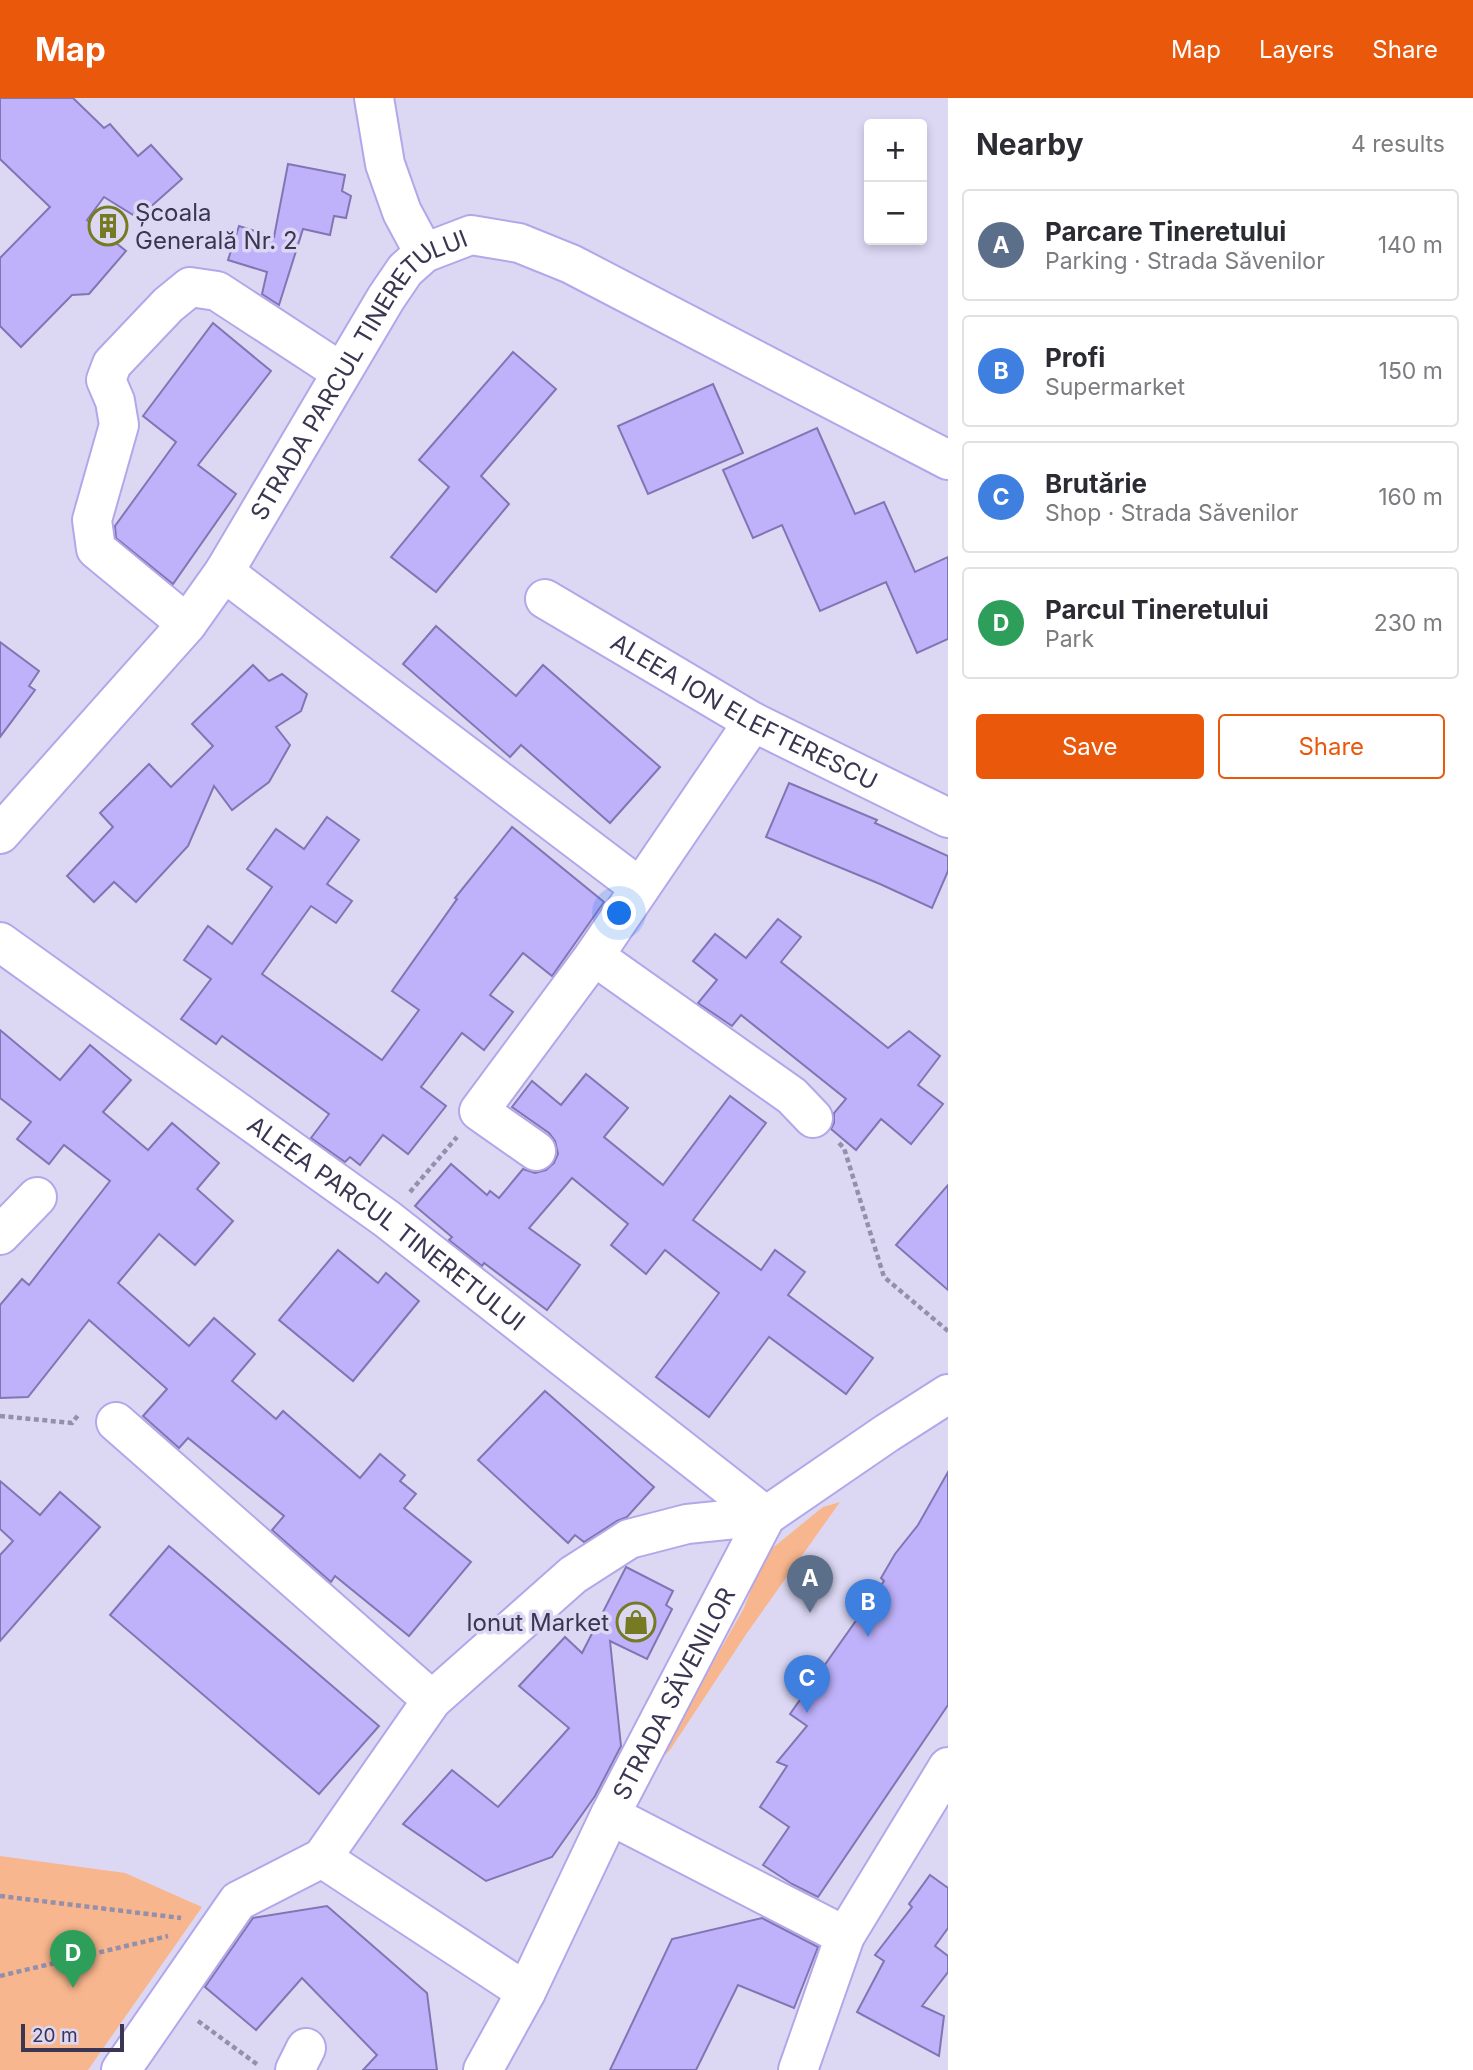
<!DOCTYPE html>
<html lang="en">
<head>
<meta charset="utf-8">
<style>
  :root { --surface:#fff; --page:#f7f7f7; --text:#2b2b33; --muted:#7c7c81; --line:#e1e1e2; --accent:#ea580c }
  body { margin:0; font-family:Inter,sans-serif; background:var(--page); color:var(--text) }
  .controls { position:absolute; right:21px; top:21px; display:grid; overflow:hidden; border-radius:7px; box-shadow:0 4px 10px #0003 }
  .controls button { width:63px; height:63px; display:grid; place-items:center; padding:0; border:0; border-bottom:2px solid var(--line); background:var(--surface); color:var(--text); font:35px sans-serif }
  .scale { position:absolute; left:21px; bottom:18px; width:103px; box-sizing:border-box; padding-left:7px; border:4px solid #3b3551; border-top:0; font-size:19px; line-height:24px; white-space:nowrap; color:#3b3551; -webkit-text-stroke:5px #dcd8f4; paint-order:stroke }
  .you { position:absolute; left:620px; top:816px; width:24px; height:24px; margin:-18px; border:5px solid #fff; border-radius:50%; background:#1a73e8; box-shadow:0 0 0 10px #1a73e833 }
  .badge { display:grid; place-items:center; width:46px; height:46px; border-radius:50%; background:var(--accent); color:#fff; font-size:23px; font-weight:700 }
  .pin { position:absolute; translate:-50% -58px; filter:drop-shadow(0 2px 4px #0008) }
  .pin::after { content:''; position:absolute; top:37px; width:24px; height:21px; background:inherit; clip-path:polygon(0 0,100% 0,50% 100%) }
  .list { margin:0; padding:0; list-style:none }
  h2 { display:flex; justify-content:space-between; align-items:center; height:91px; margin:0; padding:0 28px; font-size:30px }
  h2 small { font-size:23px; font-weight:400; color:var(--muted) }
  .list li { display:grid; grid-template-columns:46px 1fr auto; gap:21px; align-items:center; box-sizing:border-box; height:112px; margin:0 14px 14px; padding:0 14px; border:2px solid var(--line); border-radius:7px }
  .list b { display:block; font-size:26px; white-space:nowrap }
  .list p { margin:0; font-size:23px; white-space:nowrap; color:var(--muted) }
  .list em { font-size:23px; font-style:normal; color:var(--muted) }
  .actions { display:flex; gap:14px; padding:21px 28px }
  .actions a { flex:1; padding:16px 0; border:2px solid var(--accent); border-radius:7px; text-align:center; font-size:24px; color:var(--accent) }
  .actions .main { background:var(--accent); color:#fff }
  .map { position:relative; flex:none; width:948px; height:1972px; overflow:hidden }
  header { display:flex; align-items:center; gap:42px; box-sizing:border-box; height:98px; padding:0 35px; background:var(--accent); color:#fff }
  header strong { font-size:33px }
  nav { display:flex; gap:38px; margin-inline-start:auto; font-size:24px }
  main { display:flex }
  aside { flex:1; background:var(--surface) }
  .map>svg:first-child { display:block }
</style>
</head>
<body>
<header>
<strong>Map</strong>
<nav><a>Map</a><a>Layers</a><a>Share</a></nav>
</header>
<main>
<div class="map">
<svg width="948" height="1972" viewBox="0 0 948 1972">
  <rect width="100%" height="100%" fill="#dcd8f4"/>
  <g fill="#f8b68e">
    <path d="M 840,1404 L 747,1535 L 670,1652 L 655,1667 L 744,1510 L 765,1456 L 823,1409 Z"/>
    <path d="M 0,1758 L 125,1775 L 202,1809 L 88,1972 L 0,1972 Z"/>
  </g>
  <g fill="#bfb2fa" stroke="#8275b4" stroke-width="2">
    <path d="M 0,0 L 73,0 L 104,30 L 110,26 L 138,58 L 151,47 L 182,81 L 138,120 L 104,99 L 87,122 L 126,153 L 89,196 L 72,197 L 21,249 L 0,228 L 0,160 L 50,109 L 0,61 Z"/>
    <path d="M 288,66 L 345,77 L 342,93 L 351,98 L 346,120 L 334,118 L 330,137 L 303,131 L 279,207 L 262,196 L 267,174 L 228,162 L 239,128 L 274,139 Z"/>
    <path d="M 213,225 L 271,273 L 198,367 L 236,396 L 173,486 L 116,440 L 115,428 L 176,344 L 143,318 Z"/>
    <path d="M 513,254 L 556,291 L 481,378 L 509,406 L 436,494 L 391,459 L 449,389 L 419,362 Z"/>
    <path d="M 713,286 L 743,355 L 648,396 L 618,328 Z"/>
    <path d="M 817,330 L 855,416 L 884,404 L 915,474 L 948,459 L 948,541 L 917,555 L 886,484 L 820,513 L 782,427 L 753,440 L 723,372 Z"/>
    <path d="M 436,528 L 516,598 L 543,567 L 660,669 L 610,725 L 521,647 L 510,659 L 403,566 Z"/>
    <path d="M 0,544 L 39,573 L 29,588 L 35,592 L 0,639 Z"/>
    <path d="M 253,567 L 269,583 L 282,576 L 307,596 L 301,613 L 276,629 L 290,647 L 269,684 L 232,712 L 214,688 L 188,748 L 136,804 L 114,784 L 94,804 L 67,778 L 113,729 L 100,715 L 149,666 L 171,689 L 213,648 L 192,626 Z"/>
    <path d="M 789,685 L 877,722 L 875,725 L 948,758 L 948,773 L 932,810 L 880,786 L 766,739 Z"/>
    <path d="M 327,719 L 359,742 L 327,786 L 352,803 L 336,825 L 311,808 L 262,876 L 382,962 L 419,912 L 392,893 L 457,801 L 455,800 L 512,729 L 604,804 L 552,878 L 523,855 L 490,897 L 513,914 L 484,952 L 462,935 L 421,989 L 446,1008 L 408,1056 L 383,1037 L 360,1067 L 350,1059 L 345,1064 L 311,1040 L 329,1016 L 222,938 L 216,946 L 181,921 L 211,881 L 184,862 L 208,828 L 232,846 L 272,789 L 247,771 L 276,731 L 304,751 Z"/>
    <path d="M 778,821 L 801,839 L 781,864 L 888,950 L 909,933 L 940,958 L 918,987 L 943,1006 L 911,1046 L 881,1021 L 856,1052 L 831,1031 L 834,1025 L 834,1015 L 846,1001 L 741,917 L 732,928 L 698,905 L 717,882 L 693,863 L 715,836 L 746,860 Z"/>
    <path d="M 0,932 L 60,982 L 90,947 L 131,982 L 103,1014 L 148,1052 L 172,1025 L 219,1065 L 197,1091 L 233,1123 L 195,1167 L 159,1136 L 118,1185 L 189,1248 L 214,1220 L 255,1256 L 232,1283 L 276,1321 L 283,1313 L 360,1380 L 380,1356 L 405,1377 L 400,1383 L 416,1396 L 404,1410 L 471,1464 L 409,1538 L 335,1478 L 331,1484 L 272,1432 L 284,1418 L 188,1340 L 179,1350 L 143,1318 L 167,1291 L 89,1222 L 28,1299 L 0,1300 L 0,1207 L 22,1181 L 29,1187 L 110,1083 L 64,1047 L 49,1066 L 17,1041 L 31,1024 L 0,1000 Z"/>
    <path d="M 586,976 L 628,1010 L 604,1039 L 663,1087 L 730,998 L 766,1025 L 693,1122 L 761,1172 L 775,1152 L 805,1174 L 788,1197 L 873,1260 L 846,1296 L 769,1239 L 709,1319 L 656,1279 L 719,1195 L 665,1152 L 646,1176 L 611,1147 L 628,1126 L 572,1080 L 529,1130 L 580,1167 L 547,1212 L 484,1165 L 482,1168 L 449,1142 L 452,1139 L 415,1108 L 451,1066 L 487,1097 L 490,1093 L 499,1100 L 523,1071 L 535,1075 L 546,1072 L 554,1065 L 558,1056 L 555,1043 L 549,1035 L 512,1009 L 532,983 L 561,1007 Z"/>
    <path d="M 948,1087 L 948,1192 L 896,1147 Z"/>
    <path d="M 338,1152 L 378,1185 L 386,1175 L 419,1203 L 353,1283 L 279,1222 Z"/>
    <path d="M 545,1293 L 654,1389 L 627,1419 L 617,1423 L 584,1444 L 575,1437 L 568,1445 L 478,1362 Z"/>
    <path d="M 948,1374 L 948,1607 L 818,1799 L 792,1786 L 763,1767 L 789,1729 L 760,1709 L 787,1668 L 777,1664 L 807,1628 L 790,1616 L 884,1483 L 881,1480 L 895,1456 L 918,1427 Z"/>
    <path d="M 0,1383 L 40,1417 L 60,1394 L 100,1429 L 0,1543 L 0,1457 L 13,1443 L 0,1431 Z"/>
    <path d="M 169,1448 L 379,1628 L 319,1696 L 110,1517 Z"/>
    <path d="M 626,1469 L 673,1493 L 666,1507 L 672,1511 L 647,1561 L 610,1543 L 621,1648 L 595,1698 L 552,1759 L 486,1783 L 403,1726 L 452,1672 L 498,1709 L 569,1630 L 519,1588 L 565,1539 L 582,1555 Z"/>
    <path d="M 930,1777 L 948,1790 L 948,1830 L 935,1848 L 948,1858 L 948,1874 L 922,1908 L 944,1918 L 939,1958 L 857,1914 L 884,1863 L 875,1857 L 912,1809 L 909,1806 Z"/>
    <path d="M 327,1808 L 427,1895 L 437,1972 L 363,1972 L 377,1957 L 302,1880 L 256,1932 L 205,1889 L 253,1820 Z"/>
    <path d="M 762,1820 L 818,1849 L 794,1910 L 738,1887 L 696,1972 L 610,1972 L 672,1841 Z"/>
  </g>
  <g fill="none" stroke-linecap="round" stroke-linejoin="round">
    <defs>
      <g id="minor">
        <path d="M 374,0 L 385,66 L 402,114 L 424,155"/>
        <path d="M 224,474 L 639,789"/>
        <path id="s1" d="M 545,501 L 753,624 L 948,720"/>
        <path d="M 187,526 L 96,451 L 92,422 L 119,327 L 115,303 L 106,282 L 112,266 L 168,207 L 190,189 L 217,193 L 341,274"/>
        <path id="s2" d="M 0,736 L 187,526 L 224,474 L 386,200 L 405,172 L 424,155 L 471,137 L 519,145 L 571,166 L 948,362"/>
        <path id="s3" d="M 0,844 L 387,1121 L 766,1418"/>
        <path d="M 594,858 L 792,998 L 813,1020"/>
        <path d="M 536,1053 L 479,1013 L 594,858 L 753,624"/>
        <path d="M 0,1137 L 37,1099"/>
        <path d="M 116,1324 L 432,1602"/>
        <path d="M 610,1717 L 845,1838"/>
        <path d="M 322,1760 L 526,1894"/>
        <path d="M 121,1972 L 238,1803 L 322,1760 L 432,1602 L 573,1477 L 629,1441 L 687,1426 L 766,1418"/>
        <path d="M 295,1972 L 306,1950"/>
        <path id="s4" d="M 483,1972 L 526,1894 L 610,1717 L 766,1418 L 887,1335 L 948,1296"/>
        <path d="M 798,1972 L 845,1838 L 948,1669"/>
      </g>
    </defs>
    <use href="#minor" stroke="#b3a7ea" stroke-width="42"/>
    <g stroke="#948fab" stroke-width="4.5" stroke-dasharray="5 3.5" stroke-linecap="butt">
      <path d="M 839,1045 L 844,1050 L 884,1179 L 948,1233"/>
      <path d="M 410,1094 L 457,1039"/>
      <path d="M 0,1318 L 72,1325 L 79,1316"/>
      <path d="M 0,1798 L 181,1820"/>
      <path d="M 0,1878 L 168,1838"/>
      <path d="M 198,1923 L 258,1967"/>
    </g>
    <use href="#minor" stroke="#fff" stroke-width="38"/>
  </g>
  <defs>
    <symbol id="building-ring" viewBox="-11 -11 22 22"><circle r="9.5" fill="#dcd8f4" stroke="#757a23" stroke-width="1.5"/><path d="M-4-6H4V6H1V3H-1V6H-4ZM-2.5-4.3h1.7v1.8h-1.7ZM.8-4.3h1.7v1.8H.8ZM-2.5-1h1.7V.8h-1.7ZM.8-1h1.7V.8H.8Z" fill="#757a23"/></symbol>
    <symbol id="shop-ring" viewBox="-11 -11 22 22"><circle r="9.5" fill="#dcd8f4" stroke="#757a23" stroke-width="1.5"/><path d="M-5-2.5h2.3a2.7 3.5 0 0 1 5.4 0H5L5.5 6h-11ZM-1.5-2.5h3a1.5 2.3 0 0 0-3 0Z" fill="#757a23"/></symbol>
  </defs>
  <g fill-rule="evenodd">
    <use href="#building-ring" x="86" y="106" width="44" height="44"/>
    <use href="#shop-ring" x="614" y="1502" width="44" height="44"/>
  </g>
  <g text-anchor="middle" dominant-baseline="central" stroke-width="7" stroke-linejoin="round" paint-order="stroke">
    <g font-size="24" fill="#3b3551" stroke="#dcd8f4" text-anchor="start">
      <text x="135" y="114">Școala<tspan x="135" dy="28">Generală Nr. 2</tspan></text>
      <text x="609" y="1524" text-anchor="end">Ionut Market</text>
    </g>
    <g font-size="24" fill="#3b3551" stroke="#dcd8f4">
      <text stroke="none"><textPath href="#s2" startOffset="588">STRADA PARCUL TINERETULUI</textPath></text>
      <text stroke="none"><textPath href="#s1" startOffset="229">ALEEA ION ELEFTERESCU</textPath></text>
      <text stroke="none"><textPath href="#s3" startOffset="478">ALEEA PARCUL TINERETULUI</textPath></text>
      <text stroke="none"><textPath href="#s4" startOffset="422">STRADA SĂVENILOR</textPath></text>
    </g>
  </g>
</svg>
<div class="controls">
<button>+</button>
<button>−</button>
</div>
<div class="scale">20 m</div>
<div class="you"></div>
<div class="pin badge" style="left:810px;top:1515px;background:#5c6f8a">A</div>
<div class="pin badge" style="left:868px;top:1539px;background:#3f7fe0">B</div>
<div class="pin badge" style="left:807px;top:1615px;background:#3f7fe0">C</div>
<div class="pin badge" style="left:73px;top:1890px;background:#2e9e5b">D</div>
</div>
<aside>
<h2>Nearby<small>4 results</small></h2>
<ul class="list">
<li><span class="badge" style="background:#5c6f8a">A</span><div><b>Parcare Tineretului</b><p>Parking · Strada Săvenilor</p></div><em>140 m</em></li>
<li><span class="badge" style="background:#3f7fe0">B</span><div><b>Profi</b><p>Supermarket</p></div><em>150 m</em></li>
<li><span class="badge" style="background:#3f7fe0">C</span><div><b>Brutărie</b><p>Shop · Strada Săvenilor</p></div><em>160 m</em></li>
<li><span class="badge" style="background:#2e9e5b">D</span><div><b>Parcul Tineretului</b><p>Park</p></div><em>230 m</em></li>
</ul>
<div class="actions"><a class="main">Save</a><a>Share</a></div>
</aside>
</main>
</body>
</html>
